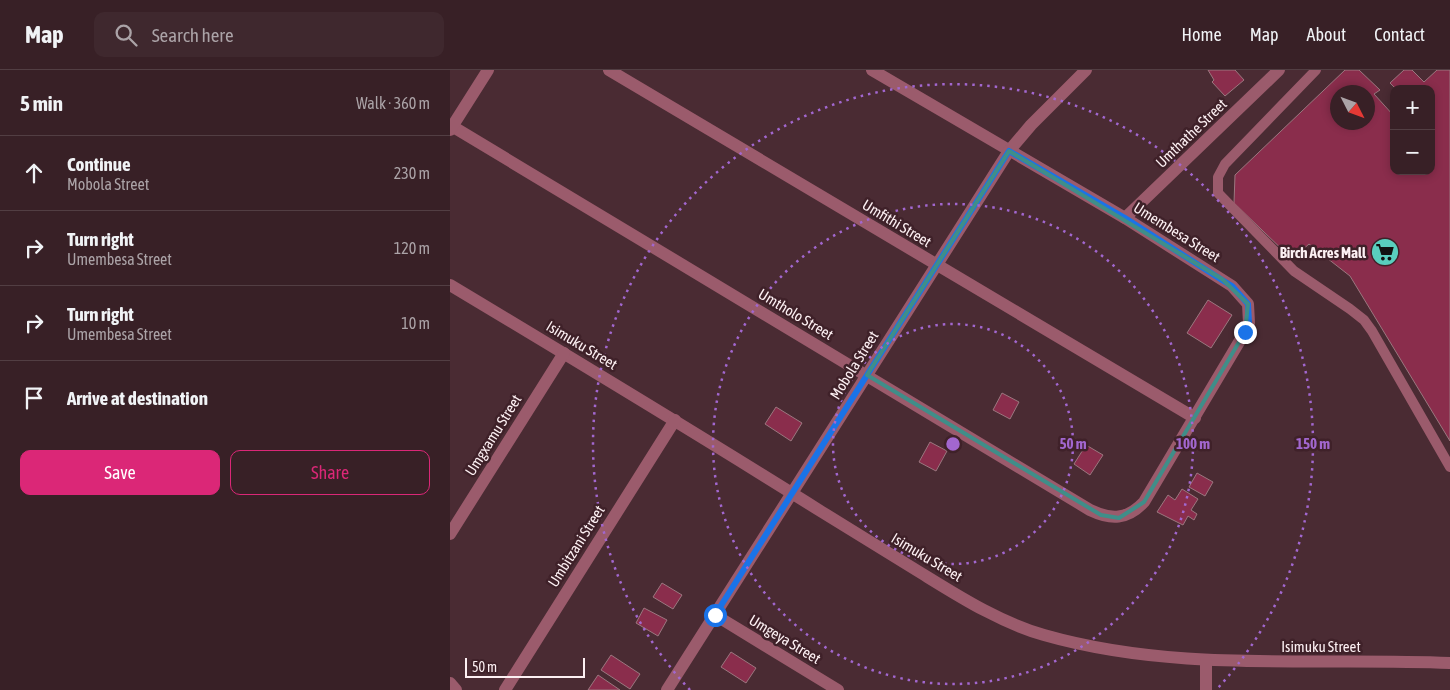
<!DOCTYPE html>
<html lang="en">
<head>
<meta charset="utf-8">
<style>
  :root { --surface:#382026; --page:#3f282e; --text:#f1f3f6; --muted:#aba3a7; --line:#523e43; --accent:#db2777 }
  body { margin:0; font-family:"Asap Condensed",sans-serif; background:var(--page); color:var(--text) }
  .controls { position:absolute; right:15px; top:15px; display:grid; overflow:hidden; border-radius:10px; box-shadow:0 2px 8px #0003 }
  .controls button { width:45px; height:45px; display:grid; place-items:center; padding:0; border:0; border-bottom:1px solid var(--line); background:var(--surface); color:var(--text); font:25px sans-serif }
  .compass { position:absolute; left:880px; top:15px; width:45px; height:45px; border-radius:50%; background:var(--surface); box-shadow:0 2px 8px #0003; rotate:132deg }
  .scale { position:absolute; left:15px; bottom:12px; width:120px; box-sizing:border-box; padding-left:5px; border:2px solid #fdf0f3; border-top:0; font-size:14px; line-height:18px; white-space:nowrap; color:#fdf0f3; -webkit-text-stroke:4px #3f2129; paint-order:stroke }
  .stop { position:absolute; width:15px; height:15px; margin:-11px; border:4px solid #1a73e8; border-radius:50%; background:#fff }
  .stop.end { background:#1a73e8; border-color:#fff; box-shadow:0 1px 5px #0008 }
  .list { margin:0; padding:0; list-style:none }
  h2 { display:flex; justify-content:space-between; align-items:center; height:65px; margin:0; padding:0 20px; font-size:21px }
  h2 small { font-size:16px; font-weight:400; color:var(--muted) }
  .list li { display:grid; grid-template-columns:32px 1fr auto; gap:15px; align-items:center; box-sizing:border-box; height:75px; padding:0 20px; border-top:1px solid var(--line) }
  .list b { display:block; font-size:19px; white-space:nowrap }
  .list p { margin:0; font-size:16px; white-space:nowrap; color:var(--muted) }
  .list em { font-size:16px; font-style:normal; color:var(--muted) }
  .actions { display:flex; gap:10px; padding:15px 20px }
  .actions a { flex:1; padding:11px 0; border:1px solid var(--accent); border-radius:10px; text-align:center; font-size:18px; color:var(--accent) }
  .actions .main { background:var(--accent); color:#fff }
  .icon { flex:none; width:28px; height:28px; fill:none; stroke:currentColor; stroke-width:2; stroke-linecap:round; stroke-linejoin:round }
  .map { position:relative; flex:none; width:1000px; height:620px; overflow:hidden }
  header { display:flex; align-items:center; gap:30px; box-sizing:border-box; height:70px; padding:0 25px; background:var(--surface); border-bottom:1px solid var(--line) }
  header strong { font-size:24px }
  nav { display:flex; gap:28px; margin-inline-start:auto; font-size:18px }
  .search { width:350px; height:45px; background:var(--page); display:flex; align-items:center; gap:12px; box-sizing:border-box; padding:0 18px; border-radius:10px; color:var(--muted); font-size:19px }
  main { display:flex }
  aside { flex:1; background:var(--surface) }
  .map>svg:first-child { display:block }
</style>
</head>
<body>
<header>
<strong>Map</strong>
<div class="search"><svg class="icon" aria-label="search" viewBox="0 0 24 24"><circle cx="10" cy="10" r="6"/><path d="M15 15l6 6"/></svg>Search here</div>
<nav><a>Home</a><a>Map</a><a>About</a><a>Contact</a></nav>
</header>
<main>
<aside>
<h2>5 min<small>Walk · 360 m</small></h2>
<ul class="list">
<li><svg class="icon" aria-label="ahead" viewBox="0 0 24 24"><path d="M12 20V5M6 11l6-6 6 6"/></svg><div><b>Continue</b><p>Mobola Street</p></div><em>230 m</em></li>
<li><svg class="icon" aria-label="right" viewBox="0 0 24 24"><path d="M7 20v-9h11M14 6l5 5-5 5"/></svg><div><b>Turn right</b><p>Umembesa Street</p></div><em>120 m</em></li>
<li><svg class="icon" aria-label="right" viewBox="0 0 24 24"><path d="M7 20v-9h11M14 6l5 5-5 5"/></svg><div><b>Turn right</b><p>Umembesa Street</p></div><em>10 m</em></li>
<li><svg class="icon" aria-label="arrive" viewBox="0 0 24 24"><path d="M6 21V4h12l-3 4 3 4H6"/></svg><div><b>Arrive at destination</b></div></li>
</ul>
<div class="actions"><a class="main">Save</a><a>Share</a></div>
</aside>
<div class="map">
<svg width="1000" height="620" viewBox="0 0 1000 620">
  <rect width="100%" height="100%" fill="#4a2b33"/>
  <g fill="#8a2d4c" stroke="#9b777f" fill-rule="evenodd">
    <path d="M 758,0 L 785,0 L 794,10 L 775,26 L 762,12 L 764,10 Z"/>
    <path d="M 895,0 L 909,0 L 930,20 L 924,24 L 944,46 L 944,101 L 981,101 L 981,78 L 984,75 L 981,72 L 981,19 L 946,19 L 940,13 L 954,0 L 962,0 L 974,12 L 987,0 L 1000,0 L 1000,371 L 900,206 L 859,174 L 842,189 L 784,133 L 785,105 ZM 888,22 L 918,22 L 918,52 L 888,52 Z"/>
    <path d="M 758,230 L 782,245 L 761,278 L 737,263 Z"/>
    <path d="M 552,323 L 569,332 L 560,349 L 543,340 Z"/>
    <path d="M 326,337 L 352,353 L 341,371 L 315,354 Z"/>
    <path d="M 480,372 L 497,381 L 486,401 L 469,392 Z"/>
    <path d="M 636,375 L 653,385 L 640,405 L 624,394 Z"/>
    <path d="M 747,403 L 763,412 L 755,426 L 739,417 Z"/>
    <path d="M 732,419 L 748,429 L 741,440 L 747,444 L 744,450 L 738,446 L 733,455 L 707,442 L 718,425 L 725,430 Z"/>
    <path d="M 212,513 L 232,525 L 223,539 L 203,527 Z"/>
    <path d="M 194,538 L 217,550 L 208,566 L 186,553 Z"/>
    <path d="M 281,582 L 306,598 L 296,613 L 271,597 Z"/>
    <path d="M 161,585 L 190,604 L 180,619 L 151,600 Z"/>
    <path d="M 148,605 L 170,620 L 138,620 Z"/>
  </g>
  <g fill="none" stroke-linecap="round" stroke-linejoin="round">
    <path stroke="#9b5b6c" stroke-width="10" d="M 866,0 L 775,94 L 768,107 L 768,123 L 844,201 L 900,239 L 914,250 L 922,261 L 1000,397"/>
    <g stroke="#9b5b6c" stroke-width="12">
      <path d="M 159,0 L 745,348"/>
      <path d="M 0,55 L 640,440 C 661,450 677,450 694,432 L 795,262 L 799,253 L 798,234 L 782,216 L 675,148 L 422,0"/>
      <path d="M 0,60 L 38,0"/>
      <path d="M 675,148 L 829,0"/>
      <path d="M 0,215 C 125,290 249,365 372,442 C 405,462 438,483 471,503 C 510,527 549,552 594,565 C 727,603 864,587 1000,593"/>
      <path d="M 0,464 L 114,283"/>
      <path d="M 265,545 L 388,620"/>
      <path d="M 0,613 L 6,620"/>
      <path d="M 55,620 L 225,350"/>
      <path d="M 217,620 L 559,81 L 581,55 L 636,0"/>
      <path d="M 756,620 L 756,591"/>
    </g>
  </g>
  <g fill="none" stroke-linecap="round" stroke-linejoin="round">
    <path stroke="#1a73e8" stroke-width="6" d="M 265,545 L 559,81 L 675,148 L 772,210 L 782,216 L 798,234 L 799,253 L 795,262"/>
  </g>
  <path fill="none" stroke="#3f8e89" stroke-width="4" stroke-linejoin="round" d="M 559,81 L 772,209 L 798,234 L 795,262 L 694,432 L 669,448 L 651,445 L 417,305 Z"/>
  <g fill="none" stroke="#a267cf" stroke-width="2.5" stroke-dasharray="2.5 5">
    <circle cx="503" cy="374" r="120"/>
    <circle cx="503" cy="374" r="240"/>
    <path d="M240 620A360 360 0 1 1 766 620"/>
  </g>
  <defs>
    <symbol id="supermarket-disc" viewBox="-11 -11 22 22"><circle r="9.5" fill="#59cebe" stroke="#3f2129"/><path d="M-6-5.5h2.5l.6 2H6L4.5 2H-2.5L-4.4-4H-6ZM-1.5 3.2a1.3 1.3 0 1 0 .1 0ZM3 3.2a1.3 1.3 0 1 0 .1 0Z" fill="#111"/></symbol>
  </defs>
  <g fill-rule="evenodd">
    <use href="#supermarket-disc" x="919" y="166" width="32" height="32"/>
  </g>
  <g text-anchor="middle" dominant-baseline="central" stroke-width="5" stroke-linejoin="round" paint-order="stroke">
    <g font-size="15" fill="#fdf0f3" stroke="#3f2129">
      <text transform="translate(741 63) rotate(-44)">Umthathe Street</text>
      <text transform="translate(447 153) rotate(31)">Umfithi Street</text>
      <text transform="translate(727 162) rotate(32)">Umembesa Street</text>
      <text transform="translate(346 244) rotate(31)">Umtholo Street</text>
      <text transform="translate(132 275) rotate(31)">Isimuku Street</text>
      <text transform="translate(404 295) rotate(-58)">Mobola Street</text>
      <text transform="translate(43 365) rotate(-58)">Umgxamu Street</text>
      <text transform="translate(126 476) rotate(-58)">Umbitzani Street</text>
      <text transform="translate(477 487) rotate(31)">Isimuku Street</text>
      <text transform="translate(335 569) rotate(31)">Umgeya Street</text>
      <text x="871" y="576">Isimuku Street</text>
    </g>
    <g font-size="15" font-weight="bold" fill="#fdf0f3" stroke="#3f2129" text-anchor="end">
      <text x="916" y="182">Birch Acres Mall</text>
    </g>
  </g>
  <circle cx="503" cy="374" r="8" fill="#a267cf" stroke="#3f2129" stroke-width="2.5"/>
  <g font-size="15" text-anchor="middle" font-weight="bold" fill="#a267cf" stroke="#3f2129" stroke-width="5" stroke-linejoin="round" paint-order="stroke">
    <text x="623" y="379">50 m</text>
    <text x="743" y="379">100 m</text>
    <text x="863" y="379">150 m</text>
  </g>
</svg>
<div class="controls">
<button>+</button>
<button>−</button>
</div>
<svg class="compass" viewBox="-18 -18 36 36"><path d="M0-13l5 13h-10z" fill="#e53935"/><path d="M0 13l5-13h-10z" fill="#aba3a7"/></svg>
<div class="scale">50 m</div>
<div class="stop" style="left:265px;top:545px"></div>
<div class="stop end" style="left:795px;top:262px"></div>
</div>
</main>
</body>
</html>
